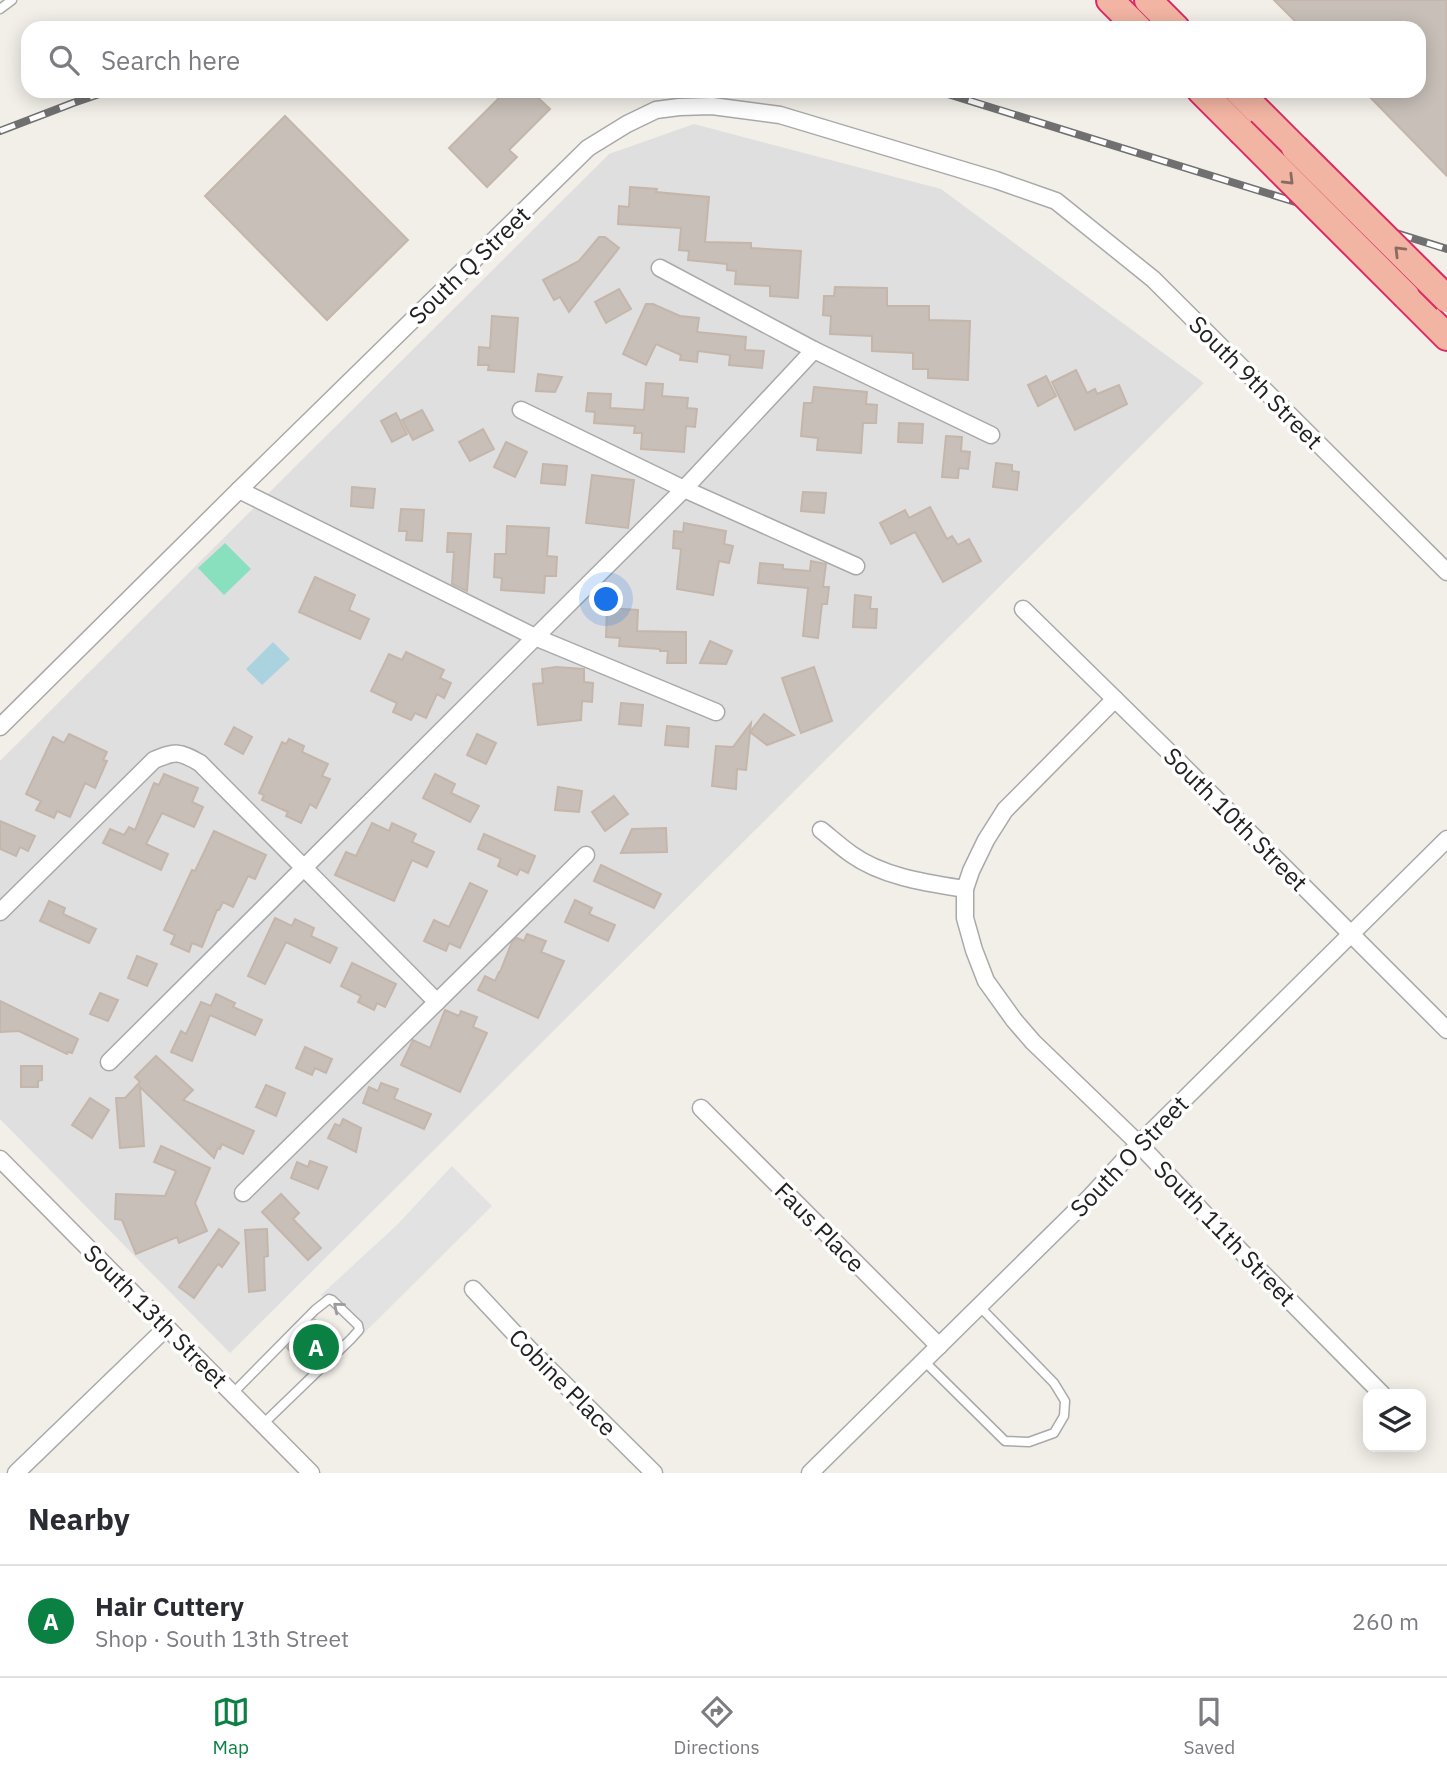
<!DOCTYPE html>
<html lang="en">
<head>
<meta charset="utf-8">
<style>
  :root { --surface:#fff; --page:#f7f7f7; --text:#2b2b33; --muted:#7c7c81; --line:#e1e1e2; --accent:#0b8043 }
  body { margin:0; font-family:"IBM Plex Sans",sans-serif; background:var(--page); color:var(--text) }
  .controls { position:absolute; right:21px; bottom:21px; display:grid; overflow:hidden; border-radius:14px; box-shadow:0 4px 18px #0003 }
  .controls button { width:63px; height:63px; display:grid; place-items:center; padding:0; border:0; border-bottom:2px solid var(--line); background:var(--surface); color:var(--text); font:35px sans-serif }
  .you { position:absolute; left:607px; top:600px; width:24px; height:24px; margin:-18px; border:5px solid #fff; border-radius:50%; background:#1a73e8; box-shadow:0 0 0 10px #1a73e833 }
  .badge { display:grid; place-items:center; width:46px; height:46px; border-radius:50%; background:var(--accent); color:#fff; font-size:23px; font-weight:700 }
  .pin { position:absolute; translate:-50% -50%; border:4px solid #fff; box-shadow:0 2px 7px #0006 }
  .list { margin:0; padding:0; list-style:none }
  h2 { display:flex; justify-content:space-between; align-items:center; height:91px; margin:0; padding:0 28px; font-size:30px }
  h2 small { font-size:23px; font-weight:400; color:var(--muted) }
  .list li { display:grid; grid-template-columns:46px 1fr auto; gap:21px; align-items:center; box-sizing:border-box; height:112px; padding:0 28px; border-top:2px solid var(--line) }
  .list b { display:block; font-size:26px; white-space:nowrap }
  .list p { margin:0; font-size:23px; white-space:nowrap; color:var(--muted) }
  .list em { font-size:23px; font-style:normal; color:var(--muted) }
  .icon { flex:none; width:38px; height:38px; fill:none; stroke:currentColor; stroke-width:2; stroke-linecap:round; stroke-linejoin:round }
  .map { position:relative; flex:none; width:1447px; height:1473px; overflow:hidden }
  .search { position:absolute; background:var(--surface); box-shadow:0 4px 18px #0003; left:21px; right:21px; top:21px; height:77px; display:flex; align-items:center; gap:18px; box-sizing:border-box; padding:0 24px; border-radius:21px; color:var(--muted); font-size:26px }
  .sheet { height:203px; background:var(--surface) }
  nav { display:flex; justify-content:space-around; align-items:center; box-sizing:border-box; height:98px; border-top:2px solid var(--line); background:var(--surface); font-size:19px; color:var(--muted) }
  nav a { display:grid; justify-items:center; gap:4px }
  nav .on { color:var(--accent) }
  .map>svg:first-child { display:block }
</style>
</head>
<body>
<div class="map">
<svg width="1447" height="1473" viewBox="0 0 1447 1473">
  <rect width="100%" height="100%" fill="#f2efe9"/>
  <path fill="#e0dfdf" d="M 694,124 L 941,189 L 1204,383 L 230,1353 L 0,1119 L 0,761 L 609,154 Z"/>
  <path fill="#88e0be" d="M 225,543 L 251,569 L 224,595 L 198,568 Z"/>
  <path fill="#e2e2e2" d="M 452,1166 L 492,1206 L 361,1336 L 321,1295 L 397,1225 Z"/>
  <path fill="#aad3df" d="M 273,642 L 290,659 L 262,685 L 246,669 Z"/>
  <g fill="#c7bfb8" stroke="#c4b6ab" stroke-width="2">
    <path d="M 1274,0 L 1447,0 L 1447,176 L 1364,91 L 1419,91 L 1419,28 L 1302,28 Z"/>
    <path d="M 506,91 L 531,91 L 550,109 L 509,150 L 517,157 L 487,187 L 449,148 Z"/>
    <path d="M 285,116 L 408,240 L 327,320 L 205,196 Z"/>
    <path d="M 630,187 L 657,189 L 656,192 L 709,197 L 705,242 L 751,243 L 751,248 L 801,251 L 798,298 L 770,296 L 770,286 L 735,284 L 736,271 L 727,270 L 727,264 L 688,260 L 689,251 L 679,250 L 681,228 L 618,224 L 619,206 L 629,207 Z"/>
    <path d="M 599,237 L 605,237 L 619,248 L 569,312 L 560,297 L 554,300 L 543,280 L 579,261 Z"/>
    <path d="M 835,287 L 887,288 L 887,306 L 929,306 L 929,320 L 970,321 L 968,380 L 928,378 L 928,369 L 913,369 L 913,353 L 872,351 L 872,336 L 830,334 L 831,316 L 823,315 L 824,296 L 834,296 Z"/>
    <path d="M 619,289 L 631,309 L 606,323 L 595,302 Z"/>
    <path d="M 646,304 L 653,304 L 680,316 L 699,318 L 697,332 L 746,337 L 745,350 L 764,351 L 762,368 L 729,365 L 730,355 L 698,351 L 697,362 L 680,360 L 681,355 L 656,344 L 646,365 L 623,354 Z"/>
    <path d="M 492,316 L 518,318 L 514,372 L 488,370 L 489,365 L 478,365 L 479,347 L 490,348 Z"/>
    <path d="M 1076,370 L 1087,393 L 1095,389 L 1097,394 L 1119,385 L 1127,404 L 1075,430 L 1052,382 Z"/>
    <path d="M 538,374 L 562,377 L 555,392 L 536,391 Z"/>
    <path d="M 1046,376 L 1056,396 L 1038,406 L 1028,385 Z"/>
    <path d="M 646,383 L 663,384 L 662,396 L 688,398 L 687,408 L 697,409 L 695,427 L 686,426 L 684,452 L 641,449 L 642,433 L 634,433 L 635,426 L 594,423 L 595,412 L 586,411 L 588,393 L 611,394 L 610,408 L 644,410 Z"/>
    <path d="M 814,387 L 867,392 L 866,404 L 877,405 L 876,423 L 863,423 L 861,453 L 817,450 L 818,438 L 801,436 L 804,403 L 812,403 Z"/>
    <path d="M 422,410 L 433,430 L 413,440 L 402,420 Z"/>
    <path d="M 396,413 L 407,434 L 392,442 L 381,421 Z"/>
    <path d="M 899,423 L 923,424 L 922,443 L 898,442 Z"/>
    <path d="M 483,429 L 494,449 L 470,461 L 459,442 Z"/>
    <path d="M 946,436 L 962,437 L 961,451 L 970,452 L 968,469 L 959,468 L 958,478 L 942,477 Z"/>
    <path d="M 506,442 L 527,452 L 515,477 L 494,467 Z"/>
    <path d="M 996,463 L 1012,465 L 1012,471 L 1019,472 L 1017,490 L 993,487 Z"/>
    <path d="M 543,464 L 567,466 L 565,485 L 541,483 Z"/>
    <path d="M 592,475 L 634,480 L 628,528 L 586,523 Z"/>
    <path d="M 352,487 L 375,489 L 373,508 L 351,506 Z"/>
    <path d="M 803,492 L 826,493 L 824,513 L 801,511 Z"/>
    <path d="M 930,507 L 947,539 L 952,536 L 958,545 L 969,539 L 981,561 L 943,582 L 915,532 L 891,544 L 880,523 L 905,510 L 909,518 Z"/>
    <path d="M 401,509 L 424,510 L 422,541 L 406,540 L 407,531 L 399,531 Z"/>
    <path d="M 684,523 L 726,531 L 724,544 L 733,546 L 729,563 L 719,561 L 713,595 L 677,589 L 681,549 L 673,548 L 674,531 L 683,532 Z"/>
    <path d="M 507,526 L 549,528 L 547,556 L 557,557 L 556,576 L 545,576 L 544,593 L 501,590 L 502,578 L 494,577 L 495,554 L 506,554 Z"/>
    <path d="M 448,533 L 471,534 L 467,591 L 452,584 L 454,552 L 447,552 Z"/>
    <path d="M 811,561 L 826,564 L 823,587 L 829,587 L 827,604 L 822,604 L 818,638 L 803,636 L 808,588 L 758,583 L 760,563 L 783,565 L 783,569 L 810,571 Z"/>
    <path d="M 315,577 L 355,595 L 349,610 L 369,619 L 360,639 L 299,612 Z"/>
    <path d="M 855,595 L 871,597 L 870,609 L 877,609 L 876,628 L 853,627 Z"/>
    <path d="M 607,608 L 638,610 L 637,631 L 686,632 L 686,663 L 667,663 L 668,651 L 660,651 L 660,649 L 619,646 L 620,638 L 606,637 Z"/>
    <path d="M 710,641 L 732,651 L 726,664 L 700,663 Z"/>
    <path d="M 406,652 L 444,670 L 440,678 L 451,683 L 444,698 L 437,694 L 426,718 L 415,713 L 411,720 L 393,712 L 397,703 L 371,691 L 389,654 L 402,660 Z"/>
    <path d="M 556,667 L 584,669 L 584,682 L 593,683 L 592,702 L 582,701 L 581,720 L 538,725 L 533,684 L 543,683 L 542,669 Z"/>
    <path d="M 814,667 L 832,721 L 801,733 L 782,678 Z"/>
    <path d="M 621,703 L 643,705 L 641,726 L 619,724 Z"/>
    <path d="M 764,714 L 794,735 L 767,745 L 750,732 Z"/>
    <path d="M 751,723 L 746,770 L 737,769 L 736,789 L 712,786 L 716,746 L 733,747 Z"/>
    <path d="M 667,726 L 689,728 L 688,747 L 665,745 Z"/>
    <path d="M 234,727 L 252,737 L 243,754 L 225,744 Z"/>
    <path d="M 69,734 L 107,752 L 103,760 L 107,761 L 95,788 L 85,783 L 70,817 L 57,811 L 54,818 L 36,810 L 41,801 L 26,794 L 53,737 L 64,743 Z"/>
    <path d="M 477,734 L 496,743 L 486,764 L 467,755 Z"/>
    <path d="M 289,739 L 304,746 L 302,752 L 328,764 L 322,776 L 330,779 L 316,808 L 310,804 L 301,823 L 286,816 L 288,812 L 262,800 L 264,795 L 259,793 L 282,742 L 286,744 Z"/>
    <path d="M 164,774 L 198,788 L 192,802 L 203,807 L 194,827 L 162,813 L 146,844 L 168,854 L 161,870 L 103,843 L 110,829 L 124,835 L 129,827 L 135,830 L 154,783 L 159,785 Z"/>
    <path d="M 435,774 L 455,784 L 451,793 L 479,806 L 470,822 L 423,798 Z"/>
    <path d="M 558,787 L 582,791 L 579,812 L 555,810 Z"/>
    <path d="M 614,796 L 628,814 L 605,831 L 592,812 Z"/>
    <path d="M 0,821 L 35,836 L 28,851 L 20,847 L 16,856 L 0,849 Z"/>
    <path d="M 372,823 L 389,831 L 392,823 L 416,834 L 412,842 L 434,852 L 427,867 L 412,860 L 394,901 L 335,875 L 346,852 L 356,856 Z"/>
    <path d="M 666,828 L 667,852 L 621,853 L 632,829 Z"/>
    <path d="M 214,831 L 266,855 L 255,879 L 248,876 L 233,907 L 223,902 L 219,910 L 217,910 L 202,947 L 192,943 L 189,952 L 171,944 L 175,935 L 164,930 L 192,870 L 195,871 Z"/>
    <path d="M 484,834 L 535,856 L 528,873 L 520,869 L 517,875 L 498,866 L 501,859 L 478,849 Z"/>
    <path d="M 601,865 L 661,894 L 654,908 L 594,881 Z"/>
    <path d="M 470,883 L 487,891 L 460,948 L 449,943 L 446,951 L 424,941 L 434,920 L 449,927 Z"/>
    <path d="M 575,900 L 592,908 L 589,914 L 615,925 L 608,941 L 565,922 Z"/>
    <path d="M 49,901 L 65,908 L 63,914 L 96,929 L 89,943 L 40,921 Z"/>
    <path d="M 275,918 L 292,926 L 295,919 L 314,928 L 311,936 L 337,948 L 330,963 L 286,942 L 265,984 L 248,976 Z"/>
    <path d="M 527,934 L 546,941 L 541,952 L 564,961 L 538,1018 L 478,990 L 485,976 L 495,981 L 499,972 L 500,972 L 512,942 L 517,938 L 524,941 Z"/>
    <path d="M 137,956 L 157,964 L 147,986 L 128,978 Z"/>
    <path d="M 352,963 L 396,984 L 385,1007 L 377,1003 L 374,1010 L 358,1002 L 361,996 L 341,986 Z"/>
    <path d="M 100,993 L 118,1000 L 108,1021 L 90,1014 Z"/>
    <path d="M 216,994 L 235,1003 L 233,1007 L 262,1020 L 255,1035 L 210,1015 L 192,1061 L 171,1052 L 181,1031 L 186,1034 L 201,1002 L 211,1006 Z"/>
    <path d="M 0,1001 L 78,1039 L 72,1053 L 68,1052 L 67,1054 L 19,1031 L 0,1032 Z"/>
    <path d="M 445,1010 L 459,1016 L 461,1011 L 477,1017 L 473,1027 L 487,1033 L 460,1092 L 401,1065 L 413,1040 L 430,1048 Z"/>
    <path d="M 305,1047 L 332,1059 L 326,1073 L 315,1068 L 312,1075 L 296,1068 Z"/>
    <path d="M 156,1056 L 193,1090 L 183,1100 L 254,1131 L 243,1154 L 222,1144 L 220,1149 L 218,1148 L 214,1158 L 140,1087 L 144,1146 L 120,1148 L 116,1098 L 125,1098 L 140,1082 L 135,1077 Z"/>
    <path d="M 21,1066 L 42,1066 L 42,1080 L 38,1081 L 38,1087 L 21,1087 Z"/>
    <path d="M 381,1083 L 398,1089 L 394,1099 L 431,1114 L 424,1129 L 363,1103 L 369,1087 L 378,1091 Z"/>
    <path d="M 266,1085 L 285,1093 L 276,1116 L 256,1107 Z"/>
    <path d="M 90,1098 L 109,1110 L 92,1138 L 72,1125 Z"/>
    <path d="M 343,1119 L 361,1128 L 356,1152 L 328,1138 L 335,1124 L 340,1126 Z"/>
    <path d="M 161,1146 L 210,1168 L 195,1203 L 207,1231 L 179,1243 L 177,1237 L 136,1254 L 122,1220 L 115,1219 L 116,1194 L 165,1196 L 176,1171 L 154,1162 Z"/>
    <path d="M 310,1161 L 327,1167 L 318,1189 L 291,1178 L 297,1162 L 308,1167 Z"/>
    <path d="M 281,1194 L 299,1213 L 293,1219 L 321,1248 L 308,1260 L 262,1212 Z"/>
    <path d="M 219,1229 L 239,1243 L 222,1267 L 218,1264 L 194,1298 L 179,1287 Z"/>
    <path d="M 267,1229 L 268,1256 L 264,1257 L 265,1290 L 249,1292 L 245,1230 Z"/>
    <path d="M 315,1320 L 337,1341 L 309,1370 L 287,1348 Z"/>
  </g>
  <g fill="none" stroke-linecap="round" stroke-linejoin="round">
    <defs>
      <g id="service">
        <path d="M 0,9 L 12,0"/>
        <path d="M 924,1361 L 1005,1441 L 1029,1442 L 1054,1433 L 1064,1416 L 1065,1401 L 1054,1383 L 979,1306"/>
        <path d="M 233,1393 L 315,1310 L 329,1299 L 332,1300 L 358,1325 L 359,1330 L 351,1339 L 263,1424"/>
      </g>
      <g id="minor">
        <path d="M 660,268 L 814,350 L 991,435"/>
        <path d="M 521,410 L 684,489 L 856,566"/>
        <path d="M 239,490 L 535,637 L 716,712"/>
        <path d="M 1023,609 L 1174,757 L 1447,1030"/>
        <path d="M 1115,699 L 1005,810 L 986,840 L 971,871 L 965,889 L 965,918 L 974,950 L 986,981 L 1014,1020 L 1033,1042 L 1139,1144 L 1216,1226 L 1382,1394"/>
        <path d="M 0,727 L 239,490 L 588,148 L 627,124 L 656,110 L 679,107 L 712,106 L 780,115 L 996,180 L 1056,201 L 1153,279 L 1447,572"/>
        <path d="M 821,830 C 831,838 841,847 851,854 C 883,877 927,883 965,889"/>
        <path d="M 0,912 L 154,760 C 176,751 179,751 200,763 L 437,1002"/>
        <path d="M 109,1062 L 684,489 L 814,350"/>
        <path d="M 701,1108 L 939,1346"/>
        <path d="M 0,1159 L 311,1473"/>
        <path d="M 243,1193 L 586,855"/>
        <path d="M 473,1289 L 531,1351 L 654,1473"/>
        <path d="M 16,1473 L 167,1327"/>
        <path d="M 810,1473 L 1090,1197 L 1139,1144 L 1447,839"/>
      </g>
      <g id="trunk">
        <path d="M 1110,0 L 1138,28"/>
        <path d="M 1148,0 L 1176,28"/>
        <path d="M 1201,91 L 1241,131"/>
        <path d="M 1238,91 L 1295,148"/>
        <path d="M 1406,296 L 1447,337"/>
      </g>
    </defs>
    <use href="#service" stroke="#a9a9a9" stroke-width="11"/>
    <use href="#minor" stroke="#a9a9a9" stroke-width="19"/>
    <use href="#trunk" stroke="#dc2a67" stroke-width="30"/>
    <use href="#service" stroke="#fff" stroke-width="8"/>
    <use href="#minor" stroke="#fff" stroke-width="16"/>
    <use href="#trunk" stroke="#f2b4a3" stroke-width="26"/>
    <defs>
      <g id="rail">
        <path d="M 445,28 L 504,26 L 583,28"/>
        <path d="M 938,91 L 1447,249"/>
        <path d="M 0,131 L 73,103 L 108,91"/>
      </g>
    </defs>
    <use href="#rail" stroke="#707070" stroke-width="8"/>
    <use href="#rail" stroke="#fff" stroke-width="5" stroke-dasharray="16" stroke-linecap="butt"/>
    <defs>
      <g id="trunk-bridge">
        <path d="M 1241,131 L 1406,296"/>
        <path d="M 1295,148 L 1447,299"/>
      </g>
    </defs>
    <use href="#trunk-bridge" stroke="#dc2a67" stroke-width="30" stroke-linecap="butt"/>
    <use href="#trunk-bridge" stroke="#f2b4a3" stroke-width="26"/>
  </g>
  <defs><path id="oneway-chevron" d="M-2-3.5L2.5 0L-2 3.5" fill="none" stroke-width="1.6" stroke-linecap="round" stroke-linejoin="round" transform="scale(1.75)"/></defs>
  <g stroke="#8a6b62">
    <use href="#oneway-chevron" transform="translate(1289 180) rotate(45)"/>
    <use href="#oneway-chevron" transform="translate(1399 251) rotate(-135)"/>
  </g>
  <use stroke="#9c9c9c" href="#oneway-chevron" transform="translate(338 1307) rotate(-140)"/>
  <g text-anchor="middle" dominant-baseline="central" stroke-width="7" stroke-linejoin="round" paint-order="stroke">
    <g font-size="24" fill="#222" stroke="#fff">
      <text transform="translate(469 265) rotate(-44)">South Q Street</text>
      <text transform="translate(1256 382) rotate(45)">South 9th Street</text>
      <text transform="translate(1236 819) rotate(45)">South 10th Street</text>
      <text transform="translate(1129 1156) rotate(-46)">South O Street</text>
      <text transform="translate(820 1227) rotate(45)">Faus Place</text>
      <text transform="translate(1225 1233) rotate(46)">South 11th Street</text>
      <text transform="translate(156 1316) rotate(45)">South 13th Street</text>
      <text transform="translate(563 1382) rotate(45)">Cobine Place</text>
    </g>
  </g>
</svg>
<div class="controls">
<button><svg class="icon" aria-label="layers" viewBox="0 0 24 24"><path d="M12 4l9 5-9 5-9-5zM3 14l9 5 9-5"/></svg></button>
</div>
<div class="you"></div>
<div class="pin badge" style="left:316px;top:1347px">A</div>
<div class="search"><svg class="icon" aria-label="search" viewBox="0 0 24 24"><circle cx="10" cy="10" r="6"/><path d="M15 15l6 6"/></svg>Search here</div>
</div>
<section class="sheet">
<h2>Nearby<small></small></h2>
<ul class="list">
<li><span class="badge">A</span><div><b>Hair Cuttery</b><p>Shop · South 13th Street</p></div><em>260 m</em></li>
</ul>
</section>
<nav>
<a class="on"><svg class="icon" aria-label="map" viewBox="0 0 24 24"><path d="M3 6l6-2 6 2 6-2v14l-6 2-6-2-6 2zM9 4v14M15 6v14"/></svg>Map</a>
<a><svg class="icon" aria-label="directions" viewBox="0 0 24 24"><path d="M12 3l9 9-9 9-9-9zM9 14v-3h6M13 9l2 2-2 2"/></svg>Directions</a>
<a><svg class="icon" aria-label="saved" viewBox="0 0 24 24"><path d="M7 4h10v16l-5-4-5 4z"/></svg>Saved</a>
</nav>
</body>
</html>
